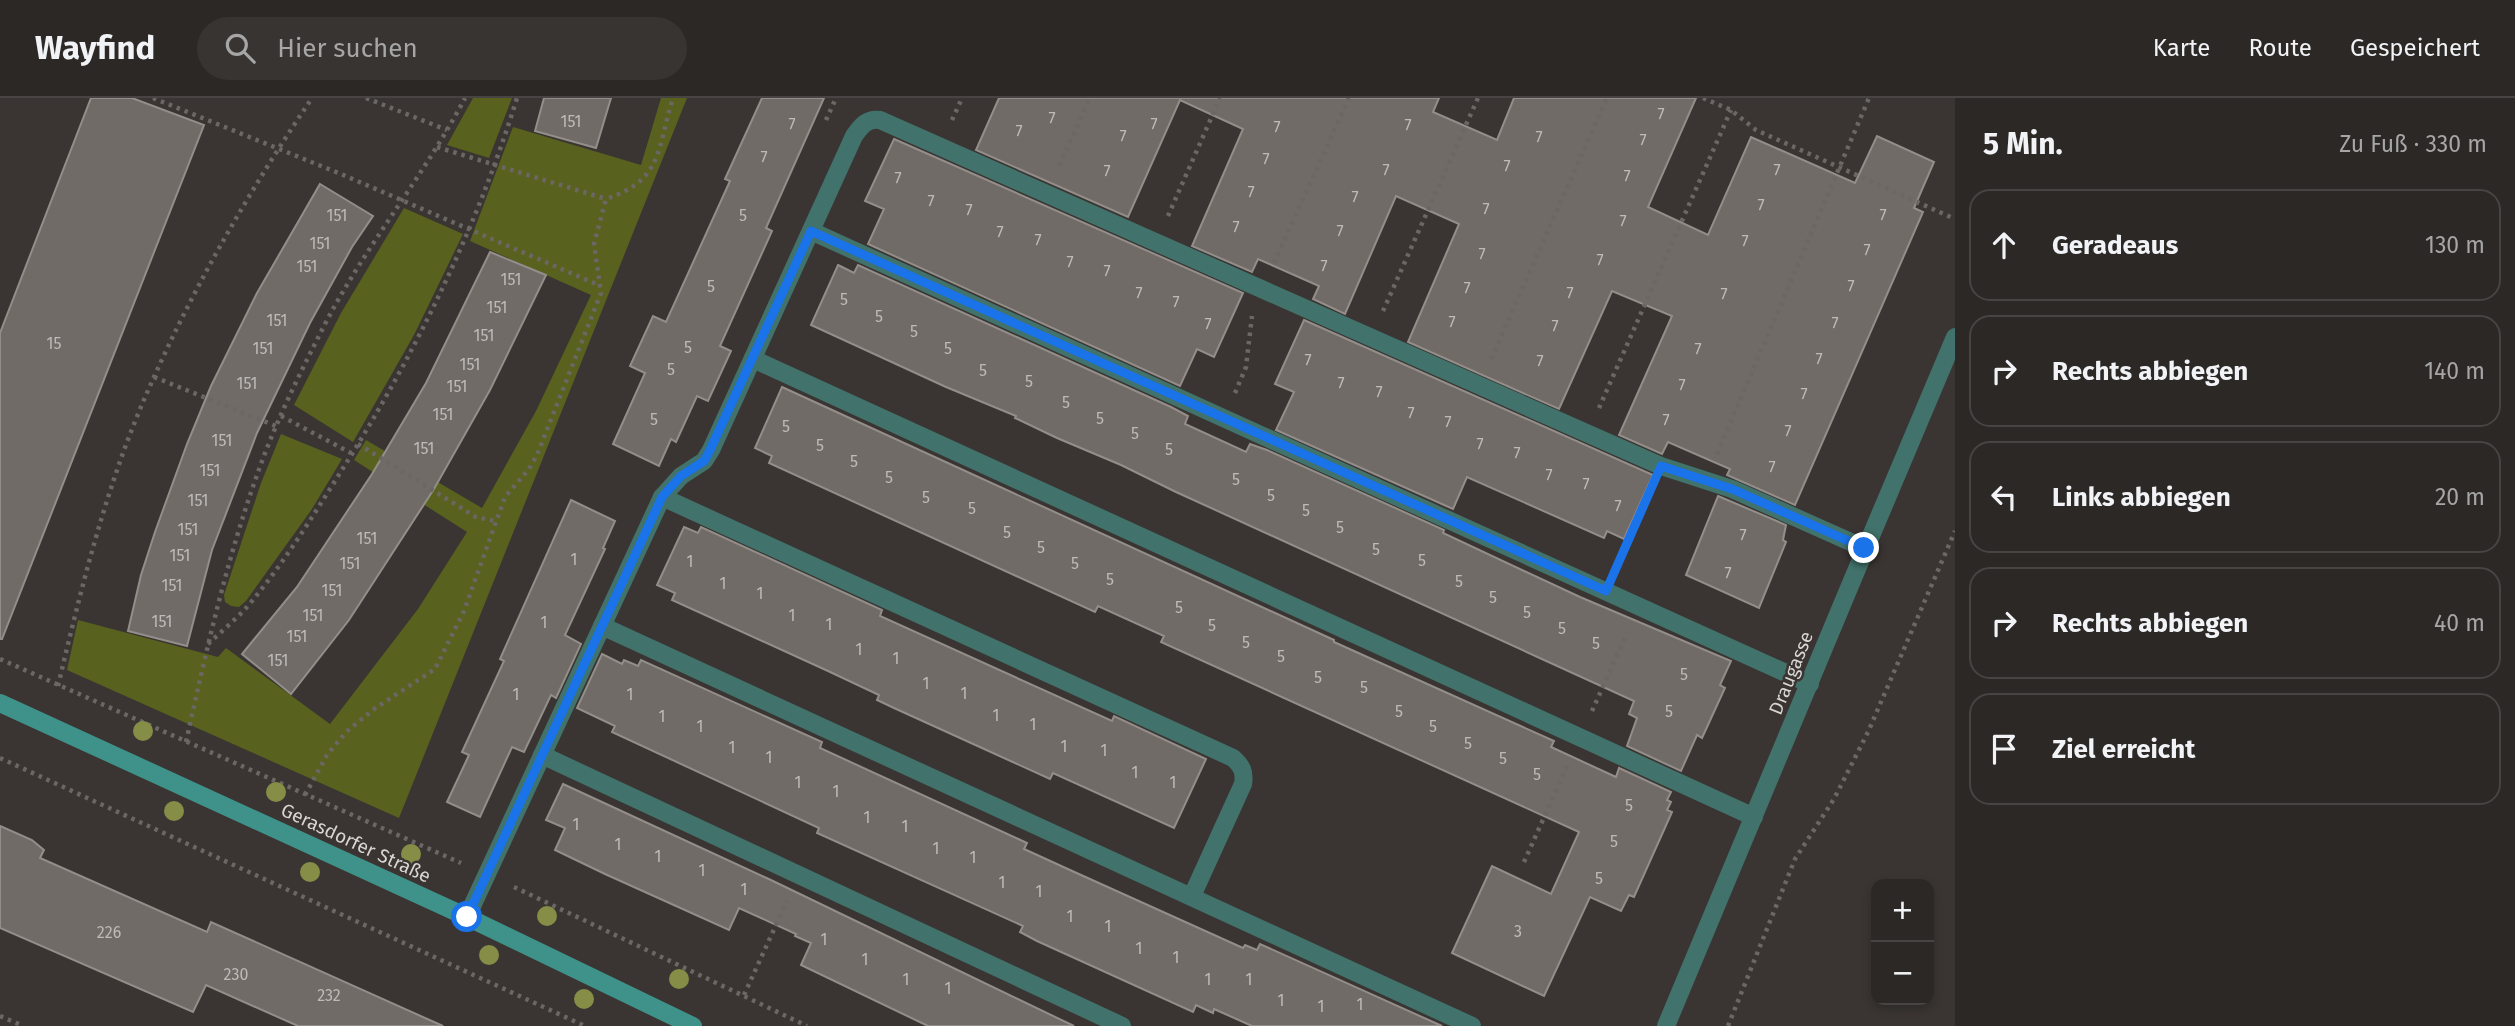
<!DOCTYPE html>
<html lang="de">
<head>
<meta charset="utf-8">
<style>
  :root { --surface:#2c2826; --page:#383432; --text:#f1f3f6; --muted:#a6a6a7; --line:#484443 }
  body { margin:0; font-family:"Fira Sans",sans-serif; background:var(--page); color:var(--text) }
  .controls { position:absolute; right:21px; bottom:21px; display:grid; overflow:hidden; border-radius:14px; box-shadow:0 4px 10px #0003 }
  .controls button { width:63px; height:63px; display:grid; place-items:center; padding:0; border:0; border-bottom:2px solid var(--line); background:var(--surface); color:var(--text); font:35px sans-serif }
  .stop { position:absolute; width:21px; height:21px; margin:-16px; border:5px solid #1a73e8; border-radius:50%; background:#fff }
  .stop.end { background:#1a73e8; border-color:#fff; box-shadow:0 2px 7px #0008 }
  .list { margin:0; padding:0; list-style:none }
  h2 { display:flex; justify-content:space-between; align-items:center; height:91px; margin:0; padding:0 28px; font-size:30px }
  h2 small { font-size:23px; font-weight:400; color:var(--muted) }
  .list li { display:grid; grid-template-columns:46px 1fr auto; gap:21px; align-items:center; box-sizing:border-box; height:112px; margin:0 14px 14px; padding:0 14px; border:2px solid var(--line); border-radius:21px }
  .list b { display:block; font-size:26px; white-space:nowrap }
  .list em { font-size:23px; font-style:normal; color:var(--muted) }
  .icon { flex:none; width:38px; height:38px; fill:none; stroke:currentColor; stroke-width:2; stroke-linecap:round; stroke-linejoin:round }
  .map { position:relative; flex:none; width:1955px; height:928px; overflow:hidden }
  header { display:flex; align-items:center; gap:42px; box-sizing:border-box; height:98px; padding:0 35px; background:var(--surface); border-bottom:2px solid var(--line) }
  header strong { font-size:33px }
  nav { display:flex; gap:38px; margin-inline-start:auto; font-size:24px }
  .search { width:490px; height:63px; background:var(--page); display:flex; align-items:center; gap:18px; box-sizing:border-box; padding:0 24px; border-radius:38px; color:var(--muted); font-size:26px }
  main { display:flex }
  aside { flex:1; background:var(--surface) }
  .map>svg:first-child { display:block }
</style>
</head>
<body>
<header>
<strong>Wayfind</strong>
<div class="search"><svg class="icon" aria-label="search" viewBox="0 0 24 24"><circle cx="10" cy="10" r="6"/><path d="M15 15l6 6"/></svg>Hier suchen</div>
<nav><a>Karte</a><a>Route</a><a>Gespeichert</a></nav>
</header>
<main>
<div class="map">
<svg width="1955" height="928" viewBox="0 0 1955 928">
  <rect width="100%" height="100%" fill="#3a3532"/>
  <g fill="#58611d">
    <path d="M 473,0 L 512,0 L 489,60 L 447,47 Z"/>
    <path d="M 661,0 L 687,0 L 399,720 L 67,572 L 78,522 L 218,559 L 226,550 L 330,626 L 418,511 L 467,434 L 354,362 L 366,342 L 482,410 L 536,313 L 591,197 L 470,143 L 513,29 L 641,67 Z"/>
    <path d="M 404,110 L 463,136 L 414,237 L 353,344 L 294,307 L 341,215 Z"/>
    <path d="M 281,336 L 342,361 L 312,411 L 246,503 L 239,509 L 231,508 L 225,504 L 224,497 L 261,385 Z"/>
  </g>
  <g fill="#716b68" stroke="#938e8a" stroke-width="2">
    <path d="M 91,0 L 132,0 L 204,27 L 2,541 L 0,541 L 0,235 Z"/>
    <path d="M 544,0 L 611,0 L 596,50 L 535,33 Z"/>
    <path d="M 762,0 L 824,0 L 766,130 L 772,133 L 720,248 L 731,253 L 708,303 L 697,298 L 676,344 L 671,341 L 659,368 L 613,346 L 645,275 L 630,268 L 653,218 L 666,224 L 730,83 L 725,81 Z"/>
    <path d="M 999,0 L 1439,0 L 1433,14 L 1497,42 L 1514,0 L 1696,0 L 1648,109 L 1708,137 L 1751,39 L 1855,85 L 1877,38 L 1934,64 L 1914,110 L 1923,114 L 1795,407 L 1727,377 L 1730,371 L 1668,344 L 1662,356 L 1619,337 L 1672,218 L 1612,193 L 1559,311 L 1408,244 L 1459,126 L 1396,98 L 1345,216 L 1313,201 L 1319,188 L 1258,161 L 1252,174 L 1192,148 L 1243,31 L 1180,2 L 1128,119 L 976,52 Z"/>
    <path d="M 894,41 L 1243,195 L 1214,259 L 1197,251 L 1180,288 L 868,146 L 884,111 L 865,103 Z"/>
    <path d="M 320,86 L 373,118 L 352,149 L 310,225 L 257,335 L 212,452 L 187,548 L 128,533 L 141,477 L 155,434 L 187,346 L 211,288 L 257,195 Z"/>
    <path d="M 490,154 L 546,177 L 490,292 L 434,391 L 349,522 L 291,596 L 242,556 L 297,489 L 372,376 L 426,285 Z"/>
    <path d="M 838,167 L 854,175 L 858,167 L 1171,309 L 1188,318 L 1185,326 L 1246,354 L 1250,346 L 1267,352 L 1444,432 L 1443,435 L 1580,499 L 1731,563 L 1720,587 L 1725,590 L 1702,640 L 1697,637 L 1681,673 L 1627,648 L 1637,620 L 1629,616 L 1634,603 L 1176,394 L 1121,367 L 1057,340 L 1015,320 L 1016,318 L 946,289 L 811,227 Z"/>
    <path d="M 1304,222 L 1653,377 L 1624,441 L 1607,433 L 1604,440 L 1467,379 L 1453,411 L 1276,332 L 1294,294 L 1275,286 Z"/>
    <path d="M 782,289 L 1334,542 L 1334,544 L 1554,643 L 1551,649 L 1616,679 L 1619,670 L 1671,694 L 1667,702 L 1671,704 L 1667,712 L 1672,714 L 1634,799 L 1629,797 L 1621,813 L 1590,799 L 1544,898 L 1452,855 L 1492,768 L 1551,796 L 1579,734 L 1161,544 L 1164,538 L 1098,508 L 1095,514 L 769,365 L 772,358 L 755,350 Z"/>
    <path d="M 1718,398 L 1786,427 L 1783,442 L 1786,444 L 1759,510 L 1686,477 Z"/>
    <path d="M 571,402 L 615,423 L 603,450 L 605,451 L 565,537 L 581,546 L 556,600 L 551,597 L 524,654 L 512,649 L 480,719 L 447,704 L 469,657 L 462,654 L 504,563 L 500,561 Z"/>
    <path d="M 684,429 L 698,435 L 701,429 L 882,512 L 880,518 L 1112,623 L 1114,618 L 1206,661 L 1174,730 L 1053,675 L 1050,681 L 894,610 L 877,602 L 879,597 L 828,573 L 672,502 L 675,495 L 657,487 Z"/>
    <path d="M 602,556 L 622,566 L 624,562 L 638,568 L 641,562 L 822,644 L 820,650 L 1027,745 L 1024,751 L 1070,772 L 1243,850 L 1245,847 L 1257,852 L 1260,846 L 1442,928 L 1252,928 L 1214,911 L 1213,915 L 1196,907 L 1193,914 L 1037,843 L 1020,834 L 1023,828 L 817,735 L 819,730 L 612,634 L 615,628 L 577,610 Z"/>
    <path d="M 563,686 L 773,783 L 1074,928 L 928,928 L 801,867 L 811,845 L 795,838 L 796,836 L 739,810 L 729,832 L 605,776 L 555,752 L 565,730 L 546,722 Z"/>
    <path d="M 0,728 L 32,742 L 44,752 L 40,760 L 207,834 L 211,824 L 443,928 L 298,928 L 206,887 L 193,914 L 0,830 Z"/>
  </g>
  <g fill="none" stroke-linecap="round" stroke-linejoin="round">
    <g stroke="#6b6764" stroke-width="4.5" stroke-dasharray="3.5 5" stroke-linecap="butt">
      <path d="M 153,0 L 341,76 L 601,188"/>
      <path d="M 366,0 L 447,32"/>
      <path d="M 1703,0 L 1731,12 L 1756,32 L 1955,121"/>
      <path d="M 826,22 L 836,0"/>
      <path d="M 952,22 L 962,0"/>
      <path d="M 437,49 L 606,101"/>
      <path d="M 1059,68 L 1090,0"/>
      <path d="M 1168,118 L 1220,0"/>
      <path d="M 1274,165 L 1349,0"/>
      <path d="M 1383,213 L 1478,0"/>
      <path d="M 1491,261 L 1607,0"/>
      <path d="M 154,279 L 276,328"/>
      <path d="M 1235,295 L 1246,269 L 1252,218"/>
      <path d="M 1599,310 L 1731,12"/>
      <path d="M 281,318 L 351,355"/>
      <path d="M 358,346 L 476,419 L 495,423"/>
      <path d="M 1717,356 L 1869,0"/>
      <path d="M 1617,467 L 1649,395"/>
      <path d="M 208,546 C 221,534 235,522 247,509 C 287,462 319,408 352,356 C 421,244 478,126 517,0"/>
      <path d="M 0,561 L 461,765"/>
      <path d="M 58,588 C 82,487 107,384 150,288 C 194,188 251,90 312,0"/>
      <path d="M 1592,613 L 1627,535"/>
      <path d="M 186,644 C 206,554 226,464 257,377 C 275,325 300,275 325,226 C 366,147 424,78 465,0"/>
      <path d="M 0,660 L 585,928"/>
      <path d="M 305,697 L 327,657 L 346,634 L 374,611 L 435,571 L 464,513 L 505,399 L 529,371 L 537,357 L 601,195 L 594,146 L 606,101 C 664,82 657,49 673,0"/>
      <path d="M 1524,764 L 1568,666"/>
      <path d="M 514,789 L 807,928"/>
      <path d="M 744,897 L 787,803"/>
      <path d="M 0,918 L 23,928"/>
      <path d="M 1728,928 L 1795,761 L 1834,701 L 1868,634 L 1955,433"/>
    </g>
    <g stroke="#41726b" stroke-width="18">
      <path d="M 811,133 L 1810,586"/>
      <path d="M 753,261 L 1754,719"/>
      <path d="M 662,399 L 1233,660 C 1242,668 1245,674 1243,686 L 1192,798"/>
      <path d="M 602,528 L 1472,928"/>
      <path d="M 542,657 L 1122,928"/>
      <path d="M 467,819 L 662,399 L 681,378 L 704,363 L 711,352 L 854,38 C 861,28 867,20 880,22 L 1661,368 L 1732,391 L 1864,450"/>
    </g>
    <path stroke="#41726b" stroke-width="18" d="M 1666,928 C 1763,698 1857,468 1955,239"/>
    <path stroke="#3f9289" stroke-width="18" d="M 0,605 L 467,819 L 693,928"/>
  </g>
  <g fill="#858d47">
    <circle cx="143" cy="633" r="10"/>
    <circle cx="276" cy="694" r="10"/>
    <circle cx="174" cy="713" r="10"/>
    <circle cx="411" cy="756" r="10"/>
    <circle cx="310" cy="774" r="10"/>
    <circle cx="547" cy="818" r="10"/>
    <circle cx="489" cy="857" r="10"/>
    <circle cx="679" cy="881" r="10"/>
    <circle cx="584" cy="901" r="10"/>
  </g>
  <g fill="none" stroke-linecap="round" stroke-linejoin="round">
    <path stroke="#1a73e8" stroke-width="9" d="M 467,819 L 662,399 L 681,378 L 704,363 L 710,352 L 811,133 L 1606,493 L 1661,368 L 1732,391 L 1864,450"/>
  </g>
  <g text-anchor="middle" dominant-baseline="central" stroke-width="5" stroke-linejoin="round" paint-order="stroke">
    <g font-size="16" fill="#bebab8">
      <text x="1661" y="16">7</text>
      <text x="1052" y="20">7</text>
      <text x="571" y="23">151</text>
      <text x="792" y="26">7</text>
      <text x="1154" y="26">7</text>
      <text x="1408" y="27">7</text>
      <text x="1277" y="29">7</text>
      <text x="1019" y="33">7</text>
      <text x="1123" y="38">7</text>
      <text x="1539" y="39">7</text>
      <text x="1643" y="42">7</text>
      <text x="764" y="59">7</text>
      <text x="1266" y="61">7</text>
      <text x="1507" y="68">7</text>
      <text x="1386" y="72">7</text>
      <text x="1777" y="72">7</text>
      <text x="1107" y="73">7</text>
      <text x="1627" y="78">7</text>
      <text x="898" y="80">7</text>
      <text x="1251" y="94">7</text>
      <text x="1355" y="99">7</text>
      <text x="931" y="103">7</text>
      <text x="1761" y="107">7</text>
      <text x="1486" y="111">7</text>
      <text x="969" y="112">7</text>
      <text x="337" y="117">151</text>
      <text x="743" y="117">5</text>
      <text x="1883" y="117">7</text>
      <text x="1623" y="123">7</text>
      <text x="1236" y="129">7</text>
      <text x="1340" y="133">7</text>
      <text x="1000" y="134">7</text>
      <text x="1038" y="142">7</text>
      <text x="1745" y="143">7</text>
      <text x="320" y="145">151</text>
      <text x="1867" y="152">7</text>
      <text x="1482" y="156">7</text>
      <text x="1600" y="162">7</text>
      <text x="1070" y="164">7</text>
      <text x="307" y="168">151</text>
      <text x="1324" y="168">7</text>
      <text x="1107" y="173">7</text>
      <text x="511" y="181">151</text>
      <text x="711" y="188">5</text>
      <text x="1851" y="188">7</text>
      <text x="1467" y="190">7</text>
      <text x="1139" y="195">7</text>
      <text x="1570" y="195">7</text>
      <text x="1724" y="196">7</text>
      <text x="844" y="201">5</text>
      <text x="1176" y="204">7</text>
      <text x="497" y="209">151</text>
      <text x="879" y="218">5</text>
      <text x="277" y="222">151</text>
      <text x="1452" y="224">7</text>
      <text x="1835" y="225">7</text>
      <text x="1208" y="226">7</text>
      <text x="1555" y="228">7</text>
      <text x="914" y="233">5</text>
      <text x="484" y="237">151</text>
      <text x="54" y="245">15</text>
      <text x="688" y="249">5</text>
      <text x="263" y="250">151</text>
      <text x="948" y="250">5</text>
      <text x="1698" y="251">7</text>
      <text x="1819" y="261">7</text>
      <text x="1308" y="262">7</text>
      <text x="1540" y="263">7</text>
      <text x="470" y="266">151</text>
      <text x="671" y="271">5</text>
      <text x="983" y="272">5</text>
      <text x="1029" y="283">5</text>
      <text x="247" y="285">151</text>
      <text x="1341" y="285">7</text>
      <text x="1682" y="287">7</text>
      <text x="457" y="288">151</text>
      <text x="1379" y="294">7</text>
      <text x="1804" y="296">7</text>
      <text x="1066" y="304">5</text>
      <text x="1411" y="315">7</text>
      <text x="443" y="316">151</text>
      <text x="1100" y="320">5</text>
      <text x="654" y="321">5</text>
      <text x="1666" y="322">7</text>
      <text x="1448" y="324">7</text>
      <text x="786" y="328">5</text>
      <text x="1788" y="333">7</text>
      <text x="1135" y="335">5</text>
      <text x="222" y="342">151</text>
      <text x="1480" y="346">7</text>
      <text x="820" y="347">5</text>
      <text x="424" y="350">151</text>
      <text x="1169" y="351">5</text>
      <text x="1517" y="355">7</text>
      <text x="854" y="363">5</text>
      <text x="1772" y="369">7</text>
      <text x="210" y="372">151</text>
      <text x="1549" y="377">7</text>
      <text x="889" y="379">5</text>
      <text x="1236" y="381">5</text>
      <text x="1586" y="386">7</text>
      <text x="1271" y="397">5</text>
      <text x="926" y="399">5</text>
      <text x="198" y="402">151</text>
      <text x="1618" y="408">7</text>
      <text x="972" y="410">5</text>
      <text x="1306" y="412">5</text>
      <text x="1340" y="429">5</text>
      <text x="188" y="431">151</text>
      <text x="1007" y="434">5</text>
      <text x="1743" y="437">7</text>
      <text x="367" y="440">151</text>
      <text x="1041" y="449">5</text>
      <text x="1376" y="451">5</text>
      <text x="180" y="457">151</text>
      <text x="574" y="461">1</text>
      <text x="1422" y="462">5</text>
      <text x="690" y="463">1</text>
      <text x="350" y="465">151</text>
      <text x="1075" y="465">5</text>
      <text x="1728" y="475">7</text>
      <text x="1110" y="481">5</text>
      <text x="1459" y="483">5</text>
      <text x="723" y="485">1</text>
      <text x="172" y="487">151</text>
      <text x="332" y="492">151</text>
      <text x="760" y="495">1</text>
      <text x="1493" y="499">5</text>
      <text x="1179" y="509">5</text>
      <text x="1527" y="514">5</text>
      <text x="313" y="517">151</text>
      <text x="792" y="517">1</text>
      <text x="162" y="523">151</text>
      <text x="544" y="524">1</text>
      <text x="829" y="526">1</text>
      <text x="1212" y="527">5</text>
      <text x="1562" y="530">5</text>
      <text x="297" y="538">151</text>
      <text x="1246" y="544">5</text>
      <text x="1596" y="545">5</text>
      <text x="859" y="551">1</text>
      <text x="1281" y="558">5</text>
      <text x="896" y="560">1</text>
      <text x="278" y="562">151</text>
      <text x="1684" y="576">5</text>
      <text x="1318" y="579">5</text>
      <text x="926" y="585">1</text>
      <text x="1364" y="589">5</text>
      <text x="964" y="595">1</text>
      <text x="516" y="596">1</text>
      <text x="630" y="596">1</text>
      <text x="1399" y="613">5</text>
      <text x="1669" y="613">5</text>
      <text x="996" y="617">1</text>
      <text x="662" y="618">1</text>
      <text x="1033" y="626">1</text>
      <text x="700" y="628">1</text>
      <text x="1433" y="628">5</text>
      <text x="1468" y="645">5</text>
      <text x="1064" y="648">1</text>
      <text x="732" y="649">1</text>
      <text x="1104" y="652">1</text>
      <text x="769" y="659">1</text>
      <text x="1503" y="660">5</text>
      <text x="1135" y="674">1</text>
      <text x="1537" y="676">5</text>
      <text x="798" y="684">1</text>
      <text x="1173" y="684">1</text>
      <text x="836" y="693">1</text>
      <text x="1629" y="707">5</text>
      <text x="867" y="719">1</text>
      <text x="576" y="726">1</text>
      <text x="905" y="728">1</text>
      <text x="1614" y="743">5</text>
      <text x="618" y="746">1</text>
      <text x="936" y="750">1</text>
      <text x="658" y="758">1</text>
      <text x="973" y="759">1</text>
      <text x="702" y="772">1</text>
      <text x="1599" y="780">5</text>
      <text x="1002" y="784">1</text>
      <text x="744" y="791">1</text>
      <text x="1039" y="793">1</text>
      <text x="1070" y="818">1</text>
      <text x="1108" y="828">1</text>
      <text x="1518" y="833">3</text>
      <text x="109" y="834">226</text>
      <text x="824" y="841">1</text>
      <text x="1139" y="850">1</text>
      <text x="1176" y="859">1</text>
      <text x="865" y="861">1</text>
      <text x="236" y="876">230</text>
      <text x="906" y="881">1</text>
      <text x="1208" y="881">1</text>
      <text x="1249" y="881">1</text>
      <text x="948" y="890">1</text>
      <text x="329" y="897">232</text>
      <text x="1281" y="902">1</text>
      <text x="1360" y="906">1</text>
      <text x="1321" y="908">1</text>
    </g>
    <g font-size="19" fill="#d8d5d3" stroke="#3a3532">
      <text transform="translate(1791 575) rotate(-68)">Draugasse</text>
      <text transform="translate(356 745) rotate(25)">Gerasdorfer Straße</text>
    </g>
  </g>
</svg>
<div class="controls">
<button>+</button>
<button>−</button>
</div>
<div class="stop" style="left:467px;top:819px"></div>
<div class="stop end" style="left:1864px;top:450px"></div>
</div>
<aside>
<h2>5 Min.<small>Zu Fuß · 330 m</small></h2>
<ul class="list">
<li><svg class="icon" aria-label="ahead" viewBox="0 0 24 24"><path d="M12 20V5M6 11l6-6 6 6"/></svg><div><b>Geradeaus</b></div><em>130 m</em></li>
<li><svg class="icon" aria-label="right" viewBox="0 0 24 24"><path d="M7 20v-9h11M14 6l5 5-5 5"/></svg><div><b>Rechts abbiegen</b></div><em>140 m</em></li>
<li><svg class="icon" aria-label="left" viewBox="0 0 24 24"><path d="M17 20v-9H6M10 6l-5 5 5 5"/></svg><div><b>Links abbiegen</b></div><em>20 m</em></li>
<li><svg class="icon" aria-label="right" viewBox="0 0 24 24"><path d="M7 20v-9h11M14 6l5 5-5 5"/></svg><div><b>Rechts abbiegen</b></div><em>40 m</em></li>
<li><svg class="icon" aria-label="arrive" viewBox="0 0 24 24"><path d="M6 21V4h12l-3 4 3 4H6"/></svg><div><b>Ziel erreicht</b></div></li>
</ul>
</aside>
</main>
</body>
</html>
